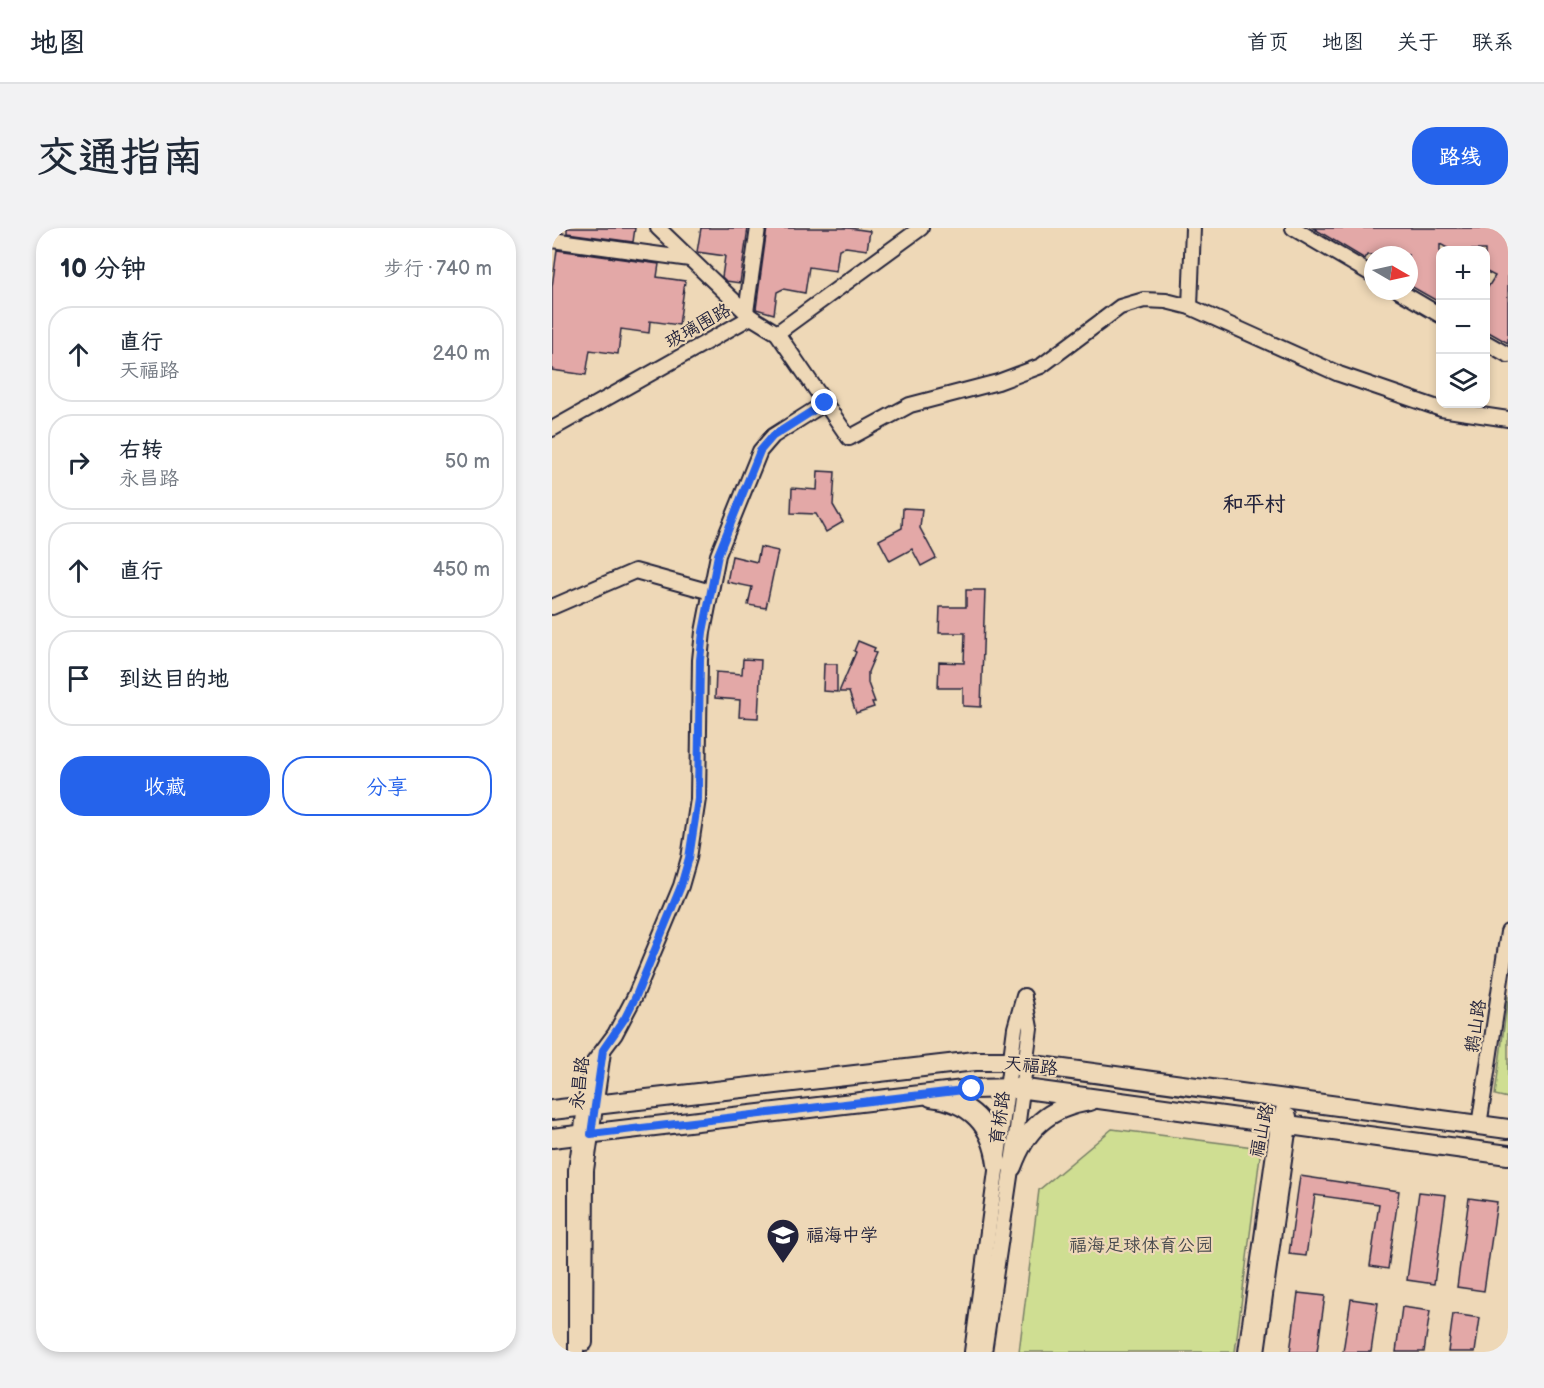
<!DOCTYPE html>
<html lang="zh">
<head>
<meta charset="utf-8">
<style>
  :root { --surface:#fff; --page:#f2f2f3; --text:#1f2937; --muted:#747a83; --line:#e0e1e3; --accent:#2563eb }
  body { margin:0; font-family:"Balsamiq Sans","LXGW WenKai TC",sans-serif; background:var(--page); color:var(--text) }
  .controls { position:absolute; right:18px; top:18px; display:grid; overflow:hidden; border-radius:12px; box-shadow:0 3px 9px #0003 }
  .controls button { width:54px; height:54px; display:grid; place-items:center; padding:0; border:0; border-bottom:2px solid var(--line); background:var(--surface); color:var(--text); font:30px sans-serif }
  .compass { position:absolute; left:812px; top:18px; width:54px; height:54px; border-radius:50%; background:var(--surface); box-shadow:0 3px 9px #0003; rotate:99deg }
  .stop { position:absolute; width:18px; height:18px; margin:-14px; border:4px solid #2563eb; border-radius:50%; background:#fff }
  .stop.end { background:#2563eb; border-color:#fff; box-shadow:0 2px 6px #0008 }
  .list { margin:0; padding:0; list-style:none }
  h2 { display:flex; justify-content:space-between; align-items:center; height:78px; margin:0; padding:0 24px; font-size:26px }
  h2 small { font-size:20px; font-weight:400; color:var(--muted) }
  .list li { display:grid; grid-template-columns:39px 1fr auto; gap:18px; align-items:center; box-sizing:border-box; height:96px; margin:0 12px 12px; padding:0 12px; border:2px solid var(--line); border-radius:24px }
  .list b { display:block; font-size:22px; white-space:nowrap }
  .list p { margin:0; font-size:20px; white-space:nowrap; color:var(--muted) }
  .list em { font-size:20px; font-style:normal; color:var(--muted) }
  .actions { display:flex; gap:12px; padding:18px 24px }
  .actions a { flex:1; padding:14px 0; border:2px solid var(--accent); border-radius:24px; text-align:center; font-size:21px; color:var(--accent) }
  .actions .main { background:var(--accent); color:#fff }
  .icon { flex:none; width:33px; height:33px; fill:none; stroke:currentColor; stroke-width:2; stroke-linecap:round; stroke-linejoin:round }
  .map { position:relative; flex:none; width:956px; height:1124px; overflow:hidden; border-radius:24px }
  header { display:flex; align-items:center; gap:36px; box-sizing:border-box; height:84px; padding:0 30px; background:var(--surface); border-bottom:2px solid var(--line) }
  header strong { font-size:28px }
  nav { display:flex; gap:33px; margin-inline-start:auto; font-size:21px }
  .intro { display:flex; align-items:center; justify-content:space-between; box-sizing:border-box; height:144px; padding:0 36px }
  h1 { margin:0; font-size:42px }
  .button { padding:15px 27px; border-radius:24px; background:var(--accent); color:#fff; font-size:21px; font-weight:700 }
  main { display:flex; gap:36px; padding:0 36px }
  aside { flex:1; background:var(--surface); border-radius:24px; box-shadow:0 3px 9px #0003 }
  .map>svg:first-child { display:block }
</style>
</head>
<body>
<header>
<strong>地图</strong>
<nav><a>首页</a><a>地图</a><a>关于</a><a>联系</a></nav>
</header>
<div class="intro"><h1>交通指南</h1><a class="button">路线</a></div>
<main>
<aside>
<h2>10 分钟<small>步行 · 740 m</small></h2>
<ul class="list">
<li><svg class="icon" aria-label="ahead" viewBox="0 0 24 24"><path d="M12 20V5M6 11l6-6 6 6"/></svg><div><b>直行</b><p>天福路</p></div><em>240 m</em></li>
<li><svg class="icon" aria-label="right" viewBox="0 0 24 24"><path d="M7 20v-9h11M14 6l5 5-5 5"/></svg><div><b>右转</b><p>永昌路</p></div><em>50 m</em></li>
<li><svg class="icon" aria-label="ahead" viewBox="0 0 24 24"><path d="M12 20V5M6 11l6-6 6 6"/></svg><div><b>直行</b></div><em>450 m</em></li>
<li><svg class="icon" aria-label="arrive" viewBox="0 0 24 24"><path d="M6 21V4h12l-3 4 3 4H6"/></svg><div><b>到达目的地</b></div></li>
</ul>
<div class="actions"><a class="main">收藏</a><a>分享</a></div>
</aside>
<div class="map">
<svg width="956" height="1124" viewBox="0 0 956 1124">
  <rect width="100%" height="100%" fill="#eed8b7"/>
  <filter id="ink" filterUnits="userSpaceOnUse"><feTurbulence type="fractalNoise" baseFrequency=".0167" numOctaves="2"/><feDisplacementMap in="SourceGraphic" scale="12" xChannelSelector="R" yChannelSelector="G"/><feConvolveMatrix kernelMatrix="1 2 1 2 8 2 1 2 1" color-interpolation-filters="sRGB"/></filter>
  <g filter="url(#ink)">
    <g fill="#cfde92" stroke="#788066" stroke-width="1.5">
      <path d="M 956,768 L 956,870 L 943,867 Z"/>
      <path d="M 560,901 L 709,920 L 683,1124 L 467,1124 L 487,962 Z"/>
    </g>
    <g fill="#e3a8a7" stroke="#22223b" stroke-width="1.5">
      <path d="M 15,0 L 83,0 L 81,14 L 15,5 Z"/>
      <path d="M 149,0 L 196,0 L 188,55 L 174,53 L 170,49 L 173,28 L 145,24 Z"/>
      <path d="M 215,0 L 297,0 L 318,3 L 315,22 L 294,19 L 287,21 L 284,43 L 257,39 L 253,65 L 231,61 L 225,64 L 222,86 L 204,81 Z"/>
      <path d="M 761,0 L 948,0 L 956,5 L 956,115 L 933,102 L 933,64 L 943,48 L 933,43 L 933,22 L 899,22 L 888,16 L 888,67 L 885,73 L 857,57 L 857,27 L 815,27 L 813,31 Z"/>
      <path d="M 5,22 L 107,36 L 105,49 L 133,53 L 127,97 L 98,93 L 97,105 L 69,101 L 66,126 L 38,122 L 34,147 L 0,142 L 0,59 Z"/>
      <path d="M 266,243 L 283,244 L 281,277 L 291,294 L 274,304 L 264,286 L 239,285 L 240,260 L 265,262 Z"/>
      <path d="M 351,280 L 370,281 L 368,300 L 384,330 L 369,338 L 360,321 L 338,333 L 327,312 L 350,300 Z"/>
      <path d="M 208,319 L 226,323 L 214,380 L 196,377 L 200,359 L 175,354 L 180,328 L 205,334 Z"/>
      <path d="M 414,362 L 433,362 L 429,479 L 411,478 L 411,460 L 386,460 L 387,434 L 412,435 L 413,405 L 387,405 L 388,379 L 414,379 Z"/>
      <path d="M 306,413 L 323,420 L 321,424 L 324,425 L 316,444 L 316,455 L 323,474 L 320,474 L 322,479 L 304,485 L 297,464 L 287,464 L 304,424 L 302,423 Z"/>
      <path d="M 191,431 L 209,432 L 206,490 L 187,489 L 188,472 L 163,470 L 164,444 L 190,446 Z"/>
      <path d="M 272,436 L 285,436 L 285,464 L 271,463 Z"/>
      <path d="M 748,948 L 847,963 L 836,1041 L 818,1038 L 827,976 L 763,967 L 754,1028 L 737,1026 Z"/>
      <path d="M 867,964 L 894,967 L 882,1056 L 855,1052 Z"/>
      <path d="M 917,970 L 945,974 L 932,1063 L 905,1059 Z"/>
      <path d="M 746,1065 L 773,1068 L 765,1124 L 738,1124 Z"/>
      <path d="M 799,1071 L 826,1075 L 819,1124 L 791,1124 Z"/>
      <path d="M 850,1079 L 878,1083 L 872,1124 L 844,1124 Z"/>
      <path d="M 901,1086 L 928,1090 L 923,1124 L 896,1124 Z"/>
    </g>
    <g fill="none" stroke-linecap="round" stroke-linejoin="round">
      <defs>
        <g id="minor">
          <path d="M 741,0 L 821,47"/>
          <path d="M 0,12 L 138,31"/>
          <path d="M 847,63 L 888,87"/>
          <path d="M 638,79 L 641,0"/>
          <path d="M 194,84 L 206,0"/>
          <path d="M 199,89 L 225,105 L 297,210 L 358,177 L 446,154 L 489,138 L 568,79 L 592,72 L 614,73 L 638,79 L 787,146 L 889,181 L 956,191"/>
          <path d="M 225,105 L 369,0"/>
          <path d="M 933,114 L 956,127"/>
          <path d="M 0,201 L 199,89 L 106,0"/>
          <path d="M 0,379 L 83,343 L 159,364"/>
          <path d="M 927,898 L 956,704"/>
          <path d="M 33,1115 L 34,942 L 51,824"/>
          <path d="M 24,1124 L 24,942 L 39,838 L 63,806 L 83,768 L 129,658 L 137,630 L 146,571 L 148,432 L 151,404 L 166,327 L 208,223 L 221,208 L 273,175"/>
          <path d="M 420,1124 L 463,800 L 472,768"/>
          <path d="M 432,1124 L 465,901 L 478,800 L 473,773"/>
          <path d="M 694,1124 L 726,896 L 735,871"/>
          <path d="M 705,1124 L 737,897 L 737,888"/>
        </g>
        <g id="major">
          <path d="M 379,869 C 419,874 440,897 445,936"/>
          <path d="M 0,882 L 423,833 L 453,833 L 956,901"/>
          <path d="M 0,910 L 420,861 L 466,860 L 956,927"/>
          <path d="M 460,939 C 474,900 497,879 538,873"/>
        </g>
      </defs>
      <use href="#minor" stroke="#22223b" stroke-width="18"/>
      <use href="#major" stroke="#22223b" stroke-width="22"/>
      <use href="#minor" stroke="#eed8b7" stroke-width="14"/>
      <use href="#major" stroke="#eed8b7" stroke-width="18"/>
    </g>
  </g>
  <g fill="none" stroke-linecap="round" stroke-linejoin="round" filter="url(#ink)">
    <path stroke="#2563eb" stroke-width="8" d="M 273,175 L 221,208 L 208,223 L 166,327 L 151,404 L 148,432 L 146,571 L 137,630 L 129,658 L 84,768 L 73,790 L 51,822 L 39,906 L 420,861"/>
  </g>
  <defs>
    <symbol id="school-pin" viewBox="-11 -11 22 30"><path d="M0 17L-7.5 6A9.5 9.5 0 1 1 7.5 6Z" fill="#22223b" stroke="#eed8b7"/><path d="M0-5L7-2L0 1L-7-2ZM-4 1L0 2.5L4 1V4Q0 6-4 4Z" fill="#fff"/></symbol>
  </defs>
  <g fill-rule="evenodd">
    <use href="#school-pin" x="212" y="988" width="38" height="52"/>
  </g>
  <g text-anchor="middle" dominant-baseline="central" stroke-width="4.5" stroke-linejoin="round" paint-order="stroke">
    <g font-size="18" fill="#22223b" stroke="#eed8b7">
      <text transform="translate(146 98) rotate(-29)">玻璃围路</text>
      <text transform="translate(924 798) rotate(-81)">鹅山路</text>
      <text transform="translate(479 838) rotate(7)">天福路</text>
      <text transform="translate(28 855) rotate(-83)">永昌路</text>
      <text transform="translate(448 890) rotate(-82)">育桥路</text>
      <text transform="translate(710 903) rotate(-78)">福山路</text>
    </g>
    <g font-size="18" fill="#22223b" stroke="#eed8b7" text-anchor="start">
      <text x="254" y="1007">福海中学</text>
    </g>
    <g font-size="18" fill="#45484c" stroke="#eed8b7">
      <text x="589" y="1017">福海足球体育公园</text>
    </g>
    <g font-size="21" font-weight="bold" fill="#22223b" stroke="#eed8b7">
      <text x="702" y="276">和平村</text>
    </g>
  </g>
</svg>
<div class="controls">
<button>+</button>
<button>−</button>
<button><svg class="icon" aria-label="layers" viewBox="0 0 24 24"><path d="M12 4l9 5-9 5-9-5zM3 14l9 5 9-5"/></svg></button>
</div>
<svg class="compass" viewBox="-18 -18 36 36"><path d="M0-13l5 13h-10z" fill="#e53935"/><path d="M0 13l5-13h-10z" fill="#747a83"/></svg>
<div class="stop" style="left:420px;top:861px"></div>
<div class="stop end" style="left:273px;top:175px"></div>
</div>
</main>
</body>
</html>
